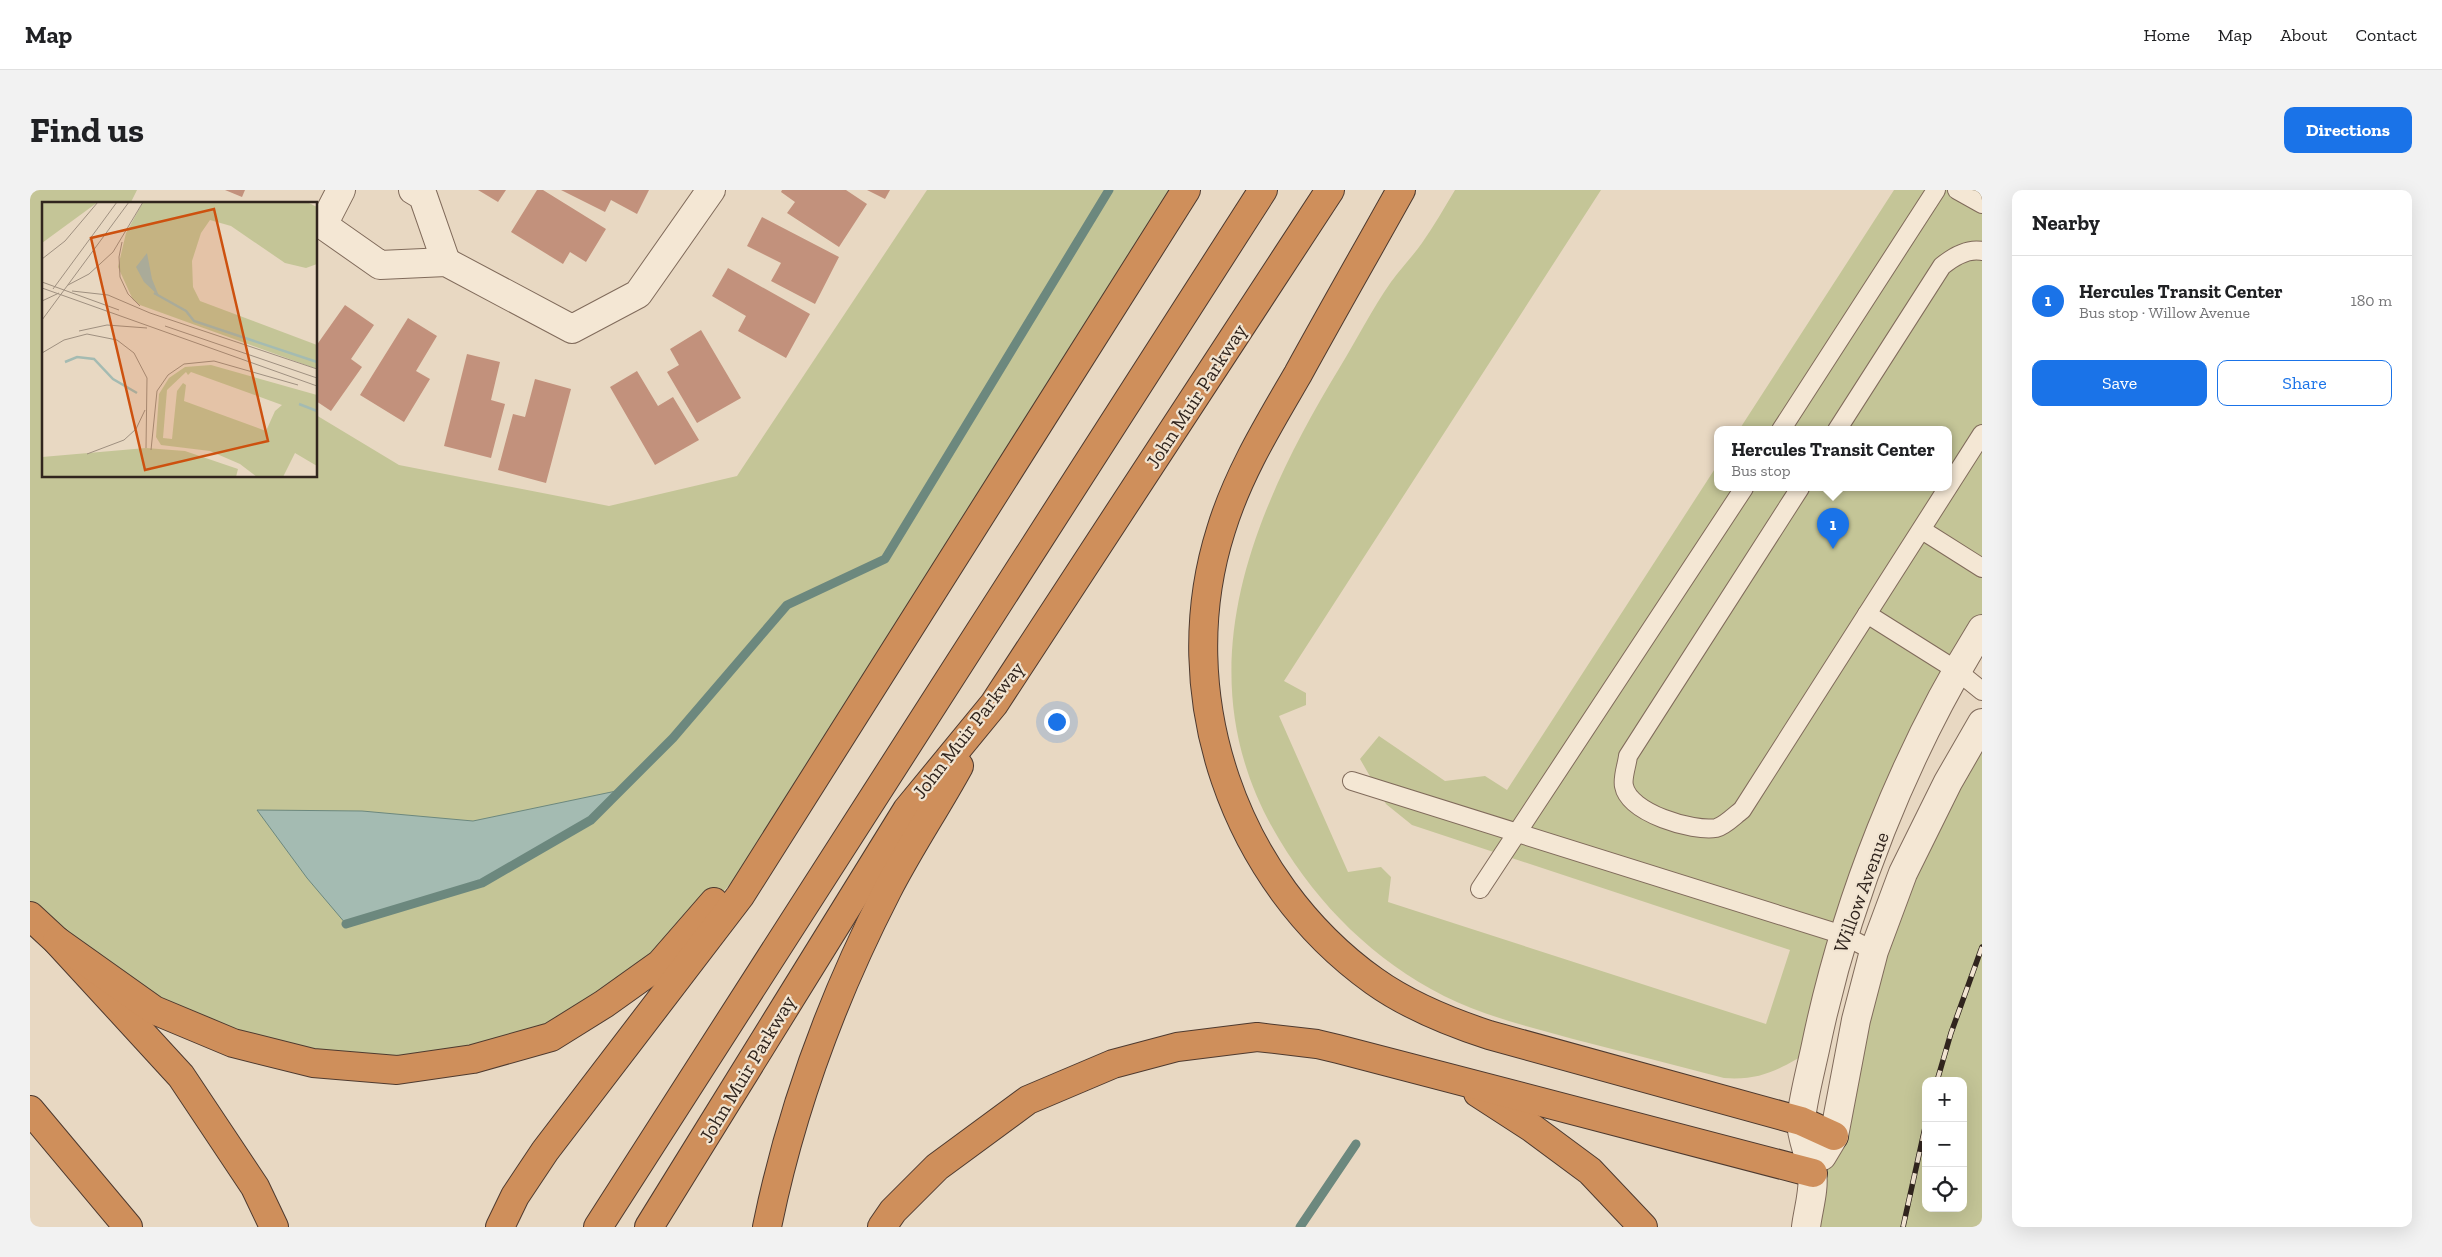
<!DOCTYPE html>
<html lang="en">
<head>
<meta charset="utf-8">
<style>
  :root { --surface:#fff; --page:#f2f2f2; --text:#202124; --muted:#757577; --line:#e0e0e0; --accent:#1a73e8 }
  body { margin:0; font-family:"Zilla Slab",serif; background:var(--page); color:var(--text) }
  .controls { position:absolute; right:15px; bottom:15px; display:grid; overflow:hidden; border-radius:10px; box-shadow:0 5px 20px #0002 }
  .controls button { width:45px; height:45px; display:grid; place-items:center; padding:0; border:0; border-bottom:1px solid var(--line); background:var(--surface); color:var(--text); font:25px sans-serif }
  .you { position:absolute; left:1026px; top:531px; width:18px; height:18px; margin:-12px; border:4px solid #fff; border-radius:50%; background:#1a73e8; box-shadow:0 0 0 8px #1a73e833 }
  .badge { display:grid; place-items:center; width:32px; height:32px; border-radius:50%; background:var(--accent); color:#fff; font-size:16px; font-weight:700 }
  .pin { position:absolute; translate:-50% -41px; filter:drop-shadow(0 1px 2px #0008) }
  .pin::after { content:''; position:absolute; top:26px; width:18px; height:15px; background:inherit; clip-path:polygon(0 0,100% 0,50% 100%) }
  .popup { position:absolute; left:1684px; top:236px; width:238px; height:65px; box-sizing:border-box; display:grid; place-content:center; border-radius:10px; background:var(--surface); filter:drop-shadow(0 1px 4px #0005); font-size:16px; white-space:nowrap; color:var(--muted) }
  .popup b { font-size:19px; color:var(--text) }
  .popup::after { content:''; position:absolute; left:50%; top:100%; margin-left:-10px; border:10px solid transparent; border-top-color:var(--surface) }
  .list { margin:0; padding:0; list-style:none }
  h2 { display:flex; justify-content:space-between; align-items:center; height:65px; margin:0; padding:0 20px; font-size:21px }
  h2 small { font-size:16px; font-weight:400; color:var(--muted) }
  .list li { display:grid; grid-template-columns:32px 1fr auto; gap:15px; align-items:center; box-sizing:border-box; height:90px; padding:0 20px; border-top:1px solid var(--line) }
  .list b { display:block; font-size:19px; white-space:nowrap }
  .list p { margin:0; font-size:16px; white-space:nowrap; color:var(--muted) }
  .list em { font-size:16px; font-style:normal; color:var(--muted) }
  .actions { display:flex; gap:10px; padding:15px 20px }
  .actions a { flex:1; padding:11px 0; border:1px solid var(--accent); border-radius:10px; text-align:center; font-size:18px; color:var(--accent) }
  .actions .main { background:var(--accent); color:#fff }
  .icon { flex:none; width:28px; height:28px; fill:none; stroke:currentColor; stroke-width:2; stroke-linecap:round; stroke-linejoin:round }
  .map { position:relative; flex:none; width:1952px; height:1037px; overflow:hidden; border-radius:10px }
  header { display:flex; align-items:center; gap:30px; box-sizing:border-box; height:70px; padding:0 25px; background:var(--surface); border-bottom:1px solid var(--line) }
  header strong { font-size:24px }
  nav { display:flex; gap:28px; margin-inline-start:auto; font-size:18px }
  .intro { display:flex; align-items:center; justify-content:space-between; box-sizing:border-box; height:120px; padding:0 30px }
  h1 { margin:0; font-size:35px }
  .button { padding:12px 22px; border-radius:10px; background:var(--accent); color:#fff; font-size:18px; font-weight:700 }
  main { display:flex; gap:30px; padding:0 30px }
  aside { flex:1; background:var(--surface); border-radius:10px; box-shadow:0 5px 20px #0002 }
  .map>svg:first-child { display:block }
</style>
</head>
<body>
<header>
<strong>Map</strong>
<nav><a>Home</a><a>Map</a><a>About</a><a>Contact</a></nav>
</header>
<div class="intro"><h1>Find us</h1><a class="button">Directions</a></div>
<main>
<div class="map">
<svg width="1952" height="1037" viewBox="0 0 1952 1037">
  <rect width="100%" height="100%" fill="#e8d8c2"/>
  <g fill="#c4c597" fill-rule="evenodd">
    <path d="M 0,0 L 107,0 L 100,14 L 14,14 L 14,286 L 286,286 L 286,225 L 369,275 L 579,316 L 707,286 L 897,0 L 1156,0 L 764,621 L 630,774 L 521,847 L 367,880 L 203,853 L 0,726 Z"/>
    <path d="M 1425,0 L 1571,0 L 1254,491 L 1276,503 L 1276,515 L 1249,526 L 1318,682 L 1351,677 L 1361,687 L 1358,712 L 1736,834 L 1760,760 L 1382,635 L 1356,614 L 1330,569 L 1349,546 L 1415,591 L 1455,586 L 1477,600 L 1688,274 L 1688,298 L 1918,298 L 1918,240 L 1709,240 L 1864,0 L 1952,0 L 1952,439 L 1883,568 L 1785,859 C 1752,877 1734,891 1694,888 C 1644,875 1594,862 1543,849 C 1500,837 1454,826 1414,806 C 1344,770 1289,716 1249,649 C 1151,487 1221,324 1310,177 C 1327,149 1342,119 1361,92 C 1371,78 1383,66 1392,53 C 1404,36 1414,18 1425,0 Z"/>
    <path d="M 1952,533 L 1952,1037 L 1776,1037 L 1844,761 ZM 1896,891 L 1933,891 L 1933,1018 L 1896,1018 Z"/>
  </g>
  <path fill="#a4bbb2" stroke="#6c887e" d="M 591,600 L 561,630 L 452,693 L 316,734 L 277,688 L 227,620 L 332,621 L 443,631 Z"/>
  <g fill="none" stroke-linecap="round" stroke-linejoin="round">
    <g stroke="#6c887e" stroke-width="9">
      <path d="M 316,734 L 452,693 L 561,630 L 643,548 L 757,415 L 855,369 L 1079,0"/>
      <path d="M 1270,1037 L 1326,954"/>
    </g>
  </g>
  <g fill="#c2917c">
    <path d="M 195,0 L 215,0 L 212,7 Z"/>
    <path d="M 448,0 L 476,0 L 468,12 Z"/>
    <path d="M 507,0 L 513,0 L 576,39 L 556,72 L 540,62 L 533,74 L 481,42 Z"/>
    <path d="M 531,0 L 619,0 L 607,24 L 581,10 L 575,22 Z"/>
    <path d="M 752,0 L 816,0 L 837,14 L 809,57 L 757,23 L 765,12 L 751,2 Z"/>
    <path d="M 837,0 L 860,0 L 855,9 Z"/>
    <path d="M 732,27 L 809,67 L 785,114 L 741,91 L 751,73 L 717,56 Z"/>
    <path d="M 698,78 L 780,124 L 756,168 L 708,141 L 716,126 L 682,106 Z"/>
    <path d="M 315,115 L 344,135 L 321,169 L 332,177 L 301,221 L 286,211 L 286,156 Z"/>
    <path d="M 378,128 L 407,146 L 386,181 L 400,189 L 374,232 L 330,205 Z"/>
    <path d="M 671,140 L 711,208 L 667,233 L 637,182 L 649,175 L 640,159 Z"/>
    <path d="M 437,164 L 470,172 L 461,210 L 475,214 L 461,268 L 414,256 Z"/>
    <path d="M 607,181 L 628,216 L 643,207 L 669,250 L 625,275 L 580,197 Z"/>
    <path d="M 505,189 L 541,199 L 516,293 L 468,280 L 483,224 L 495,227 Z"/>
  </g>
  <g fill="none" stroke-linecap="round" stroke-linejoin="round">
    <defs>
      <g id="service">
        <path d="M 1927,0 L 1952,14"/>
        <path d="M 1751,240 L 1906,0"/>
        <path d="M 1807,240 L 1912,76 C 1923,67 1937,58 1952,61"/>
        <path d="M 1770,298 L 1598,566 C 1597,575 1592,588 1594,596 C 1599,623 1663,642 1686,638 C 1695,636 1705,625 1712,620 L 1952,244"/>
        <path d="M 1892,340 L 1952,378"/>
        <path d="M 1837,424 L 1926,480 L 1952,501"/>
        <path d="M 1322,591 L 1813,745 L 1844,761"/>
        <path d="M 1450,699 L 1714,298"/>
      </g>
      <g id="minor">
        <path d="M 311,0 L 293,35 L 350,75 L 416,72 L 542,139 L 608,104 L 681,0"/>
        <path d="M 383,0 L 393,6 L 416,72"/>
      </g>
      <g id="tertiary">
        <path d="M 1792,966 L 1804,946 L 1826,830 L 1844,761 L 1873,683 L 1918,592 L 1952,533"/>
        <path d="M 1776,1037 C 1778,1020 1785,998 1782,981 C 1780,965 1770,945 1771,929 C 1774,904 1781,879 1786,855 C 1816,711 1874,564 1952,439"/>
      </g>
      <g id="motorway">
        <path d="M 1371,0 C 1337,61 1302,122 1268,184 C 1239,234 1208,284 1191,340 C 1139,504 1204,691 1344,791 C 1379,816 1419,832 1459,845 L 1771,931 L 1804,946"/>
        <path d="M 0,726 L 27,751 L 151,886 L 225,997 L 244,1037"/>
        <path d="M 27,751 L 124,820 L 203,853 L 283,873 L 367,880 L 443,869 L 521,847 L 574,814 L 630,774 L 684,712"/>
        <path d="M 1448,903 L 1502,938 L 1560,981 L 1613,1037"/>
        <path d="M 0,920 L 98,1037"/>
        <path d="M 470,1037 L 485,1006 L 515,961 L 710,706 L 1156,0"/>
        <path d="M 568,1037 L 1233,0"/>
        <path d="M 619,1037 L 877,620 L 964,514 L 1300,0"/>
        <path d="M 737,1037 C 761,919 802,808 857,701 C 879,658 906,618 929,576"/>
        <path d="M 852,1037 L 863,1021 L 907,977 L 998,910 L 1083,874 L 1147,857 L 1227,847 L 1287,854 L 1308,859 L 1783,983"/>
      </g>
    </defs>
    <use href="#service" stroke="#806b5b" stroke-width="20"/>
    <use href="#minor" stroke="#806b5b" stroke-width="30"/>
    <use href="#tertiary" stroke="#806b5b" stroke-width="30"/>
    <use href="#motorway" stroke="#4e3a2f" stroke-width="30"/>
    <use href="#service" stroke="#f4e7d4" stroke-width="18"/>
    <use href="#minor" stroke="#f4e7d4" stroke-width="28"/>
    <use href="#tertiary" stroke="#f4e7d4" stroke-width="28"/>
    <use href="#motorway" stroke="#cf8f5b" stroke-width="28"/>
    <defs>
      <g id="rail">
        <path d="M 1907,891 L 1921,843 L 1952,757"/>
        <path d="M 1873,1037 L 1896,933"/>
      </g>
    </defs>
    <use href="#rail" stroke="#31251e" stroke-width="5.5"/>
    <use href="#rail" stroke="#f1e4d1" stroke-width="4" stroke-dasharray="11" stroke-linecap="butt"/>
  </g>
  <g text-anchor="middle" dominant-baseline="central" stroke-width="4.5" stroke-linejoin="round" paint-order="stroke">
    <g font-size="20" fill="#31251e" stroke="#f1e4d1">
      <text transform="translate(1166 206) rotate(-57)">John Muir Parkway</text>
      <text transform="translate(938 540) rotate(-52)">John Muir Parkway</text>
      <text transform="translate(1831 702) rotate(-70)">Willow Avenue</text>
      <text transform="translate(717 879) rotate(-59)">John Muir Parkway</text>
    </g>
  </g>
  <g transform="translate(12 12)">
    <rect width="275" height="275" fill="#e8d8c2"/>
    <path d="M 0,0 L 56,0 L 0,41 ZM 101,0 L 265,0 L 275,5 L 275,62 L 264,66 L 243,61 L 189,24 L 168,18 L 159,31 L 150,59 L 151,85 L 158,99 L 275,143 L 275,167 L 98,103 L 91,98 L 76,65 L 84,31 ZM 169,163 L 275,193 L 275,264 L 253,251 L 241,275 L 215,275 L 198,262 L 168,249 L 119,243 L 114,235 L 117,192 L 127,176 L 143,165 ZM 144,170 L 146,173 L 149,170 L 240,203 L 233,209 L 224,229 L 142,199 L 144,183 L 141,181 L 135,189 L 130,237 L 121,236 L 125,188 ZM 104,246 L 143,249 L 196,267 L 194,275 L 0,275 L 0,255 Z" fill="#c4c597" fill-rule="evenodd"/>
    <path d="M 105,51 L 110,77 L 117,94 L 102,80 L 94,65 Z" fill="#a4bbb2"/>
    <path fill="none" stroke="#a4bbb2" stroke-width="2.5" d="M 112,91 L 144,109 L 152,119 L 275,160M 23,160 L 35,155 L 52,157 L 71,177 L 95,191M 257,202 L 275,209"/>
    <path fill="none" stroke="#9f9080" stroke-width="1" d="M 80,40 L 77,55 L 78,75 L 86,92 L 98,104M 0,57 L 23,39 L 56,0M 0,80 L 77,108M 26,83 L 47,72 L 71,50 L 101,0M 0,86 L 275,184M 11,87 L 75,0M 30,89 L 66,93 L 108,111 L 275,167M 0,99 L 17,91M 0,118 L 87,0M 123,124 L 275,176M 37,129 L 65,123 L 105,126M 0,151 L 22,138 L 45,132 L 75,138 L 92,151 L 105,176 L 104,246M 109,248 L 115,189 L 126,173 L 142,162 L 172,159 L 256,183M 45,252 L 82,238 L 94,227 L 103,208"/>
    <path fill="#cd510f" fill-opacity="0.15" stroke="#cd510f" stroke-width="2.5" d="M 172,7 L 226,239 L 103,268 L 49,36 Z"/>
    <rect width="275" height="275" fill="none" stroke="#31251e" stroke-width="2.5"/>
  </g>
</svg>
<div class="controls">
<button>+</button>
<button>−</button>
<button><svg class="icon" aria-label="locate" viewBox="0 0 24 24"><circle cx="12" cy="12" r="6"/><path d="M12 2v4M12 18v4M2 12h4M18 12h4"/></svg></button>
</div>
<div class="you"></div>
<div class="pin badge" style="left:1803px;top:359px">1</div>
<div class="popup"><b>Hercules Transit Center</b>Bus stop</div>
</div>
<aside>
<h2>Nearby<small></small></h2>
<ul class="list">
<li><span class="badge">1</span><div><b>Hercules Transit Center</b><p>Bus stop · Willow Avenue</p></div><em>180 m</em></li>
</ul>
<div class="actions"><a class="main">Save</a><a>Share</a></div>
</aside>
</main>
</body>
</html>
